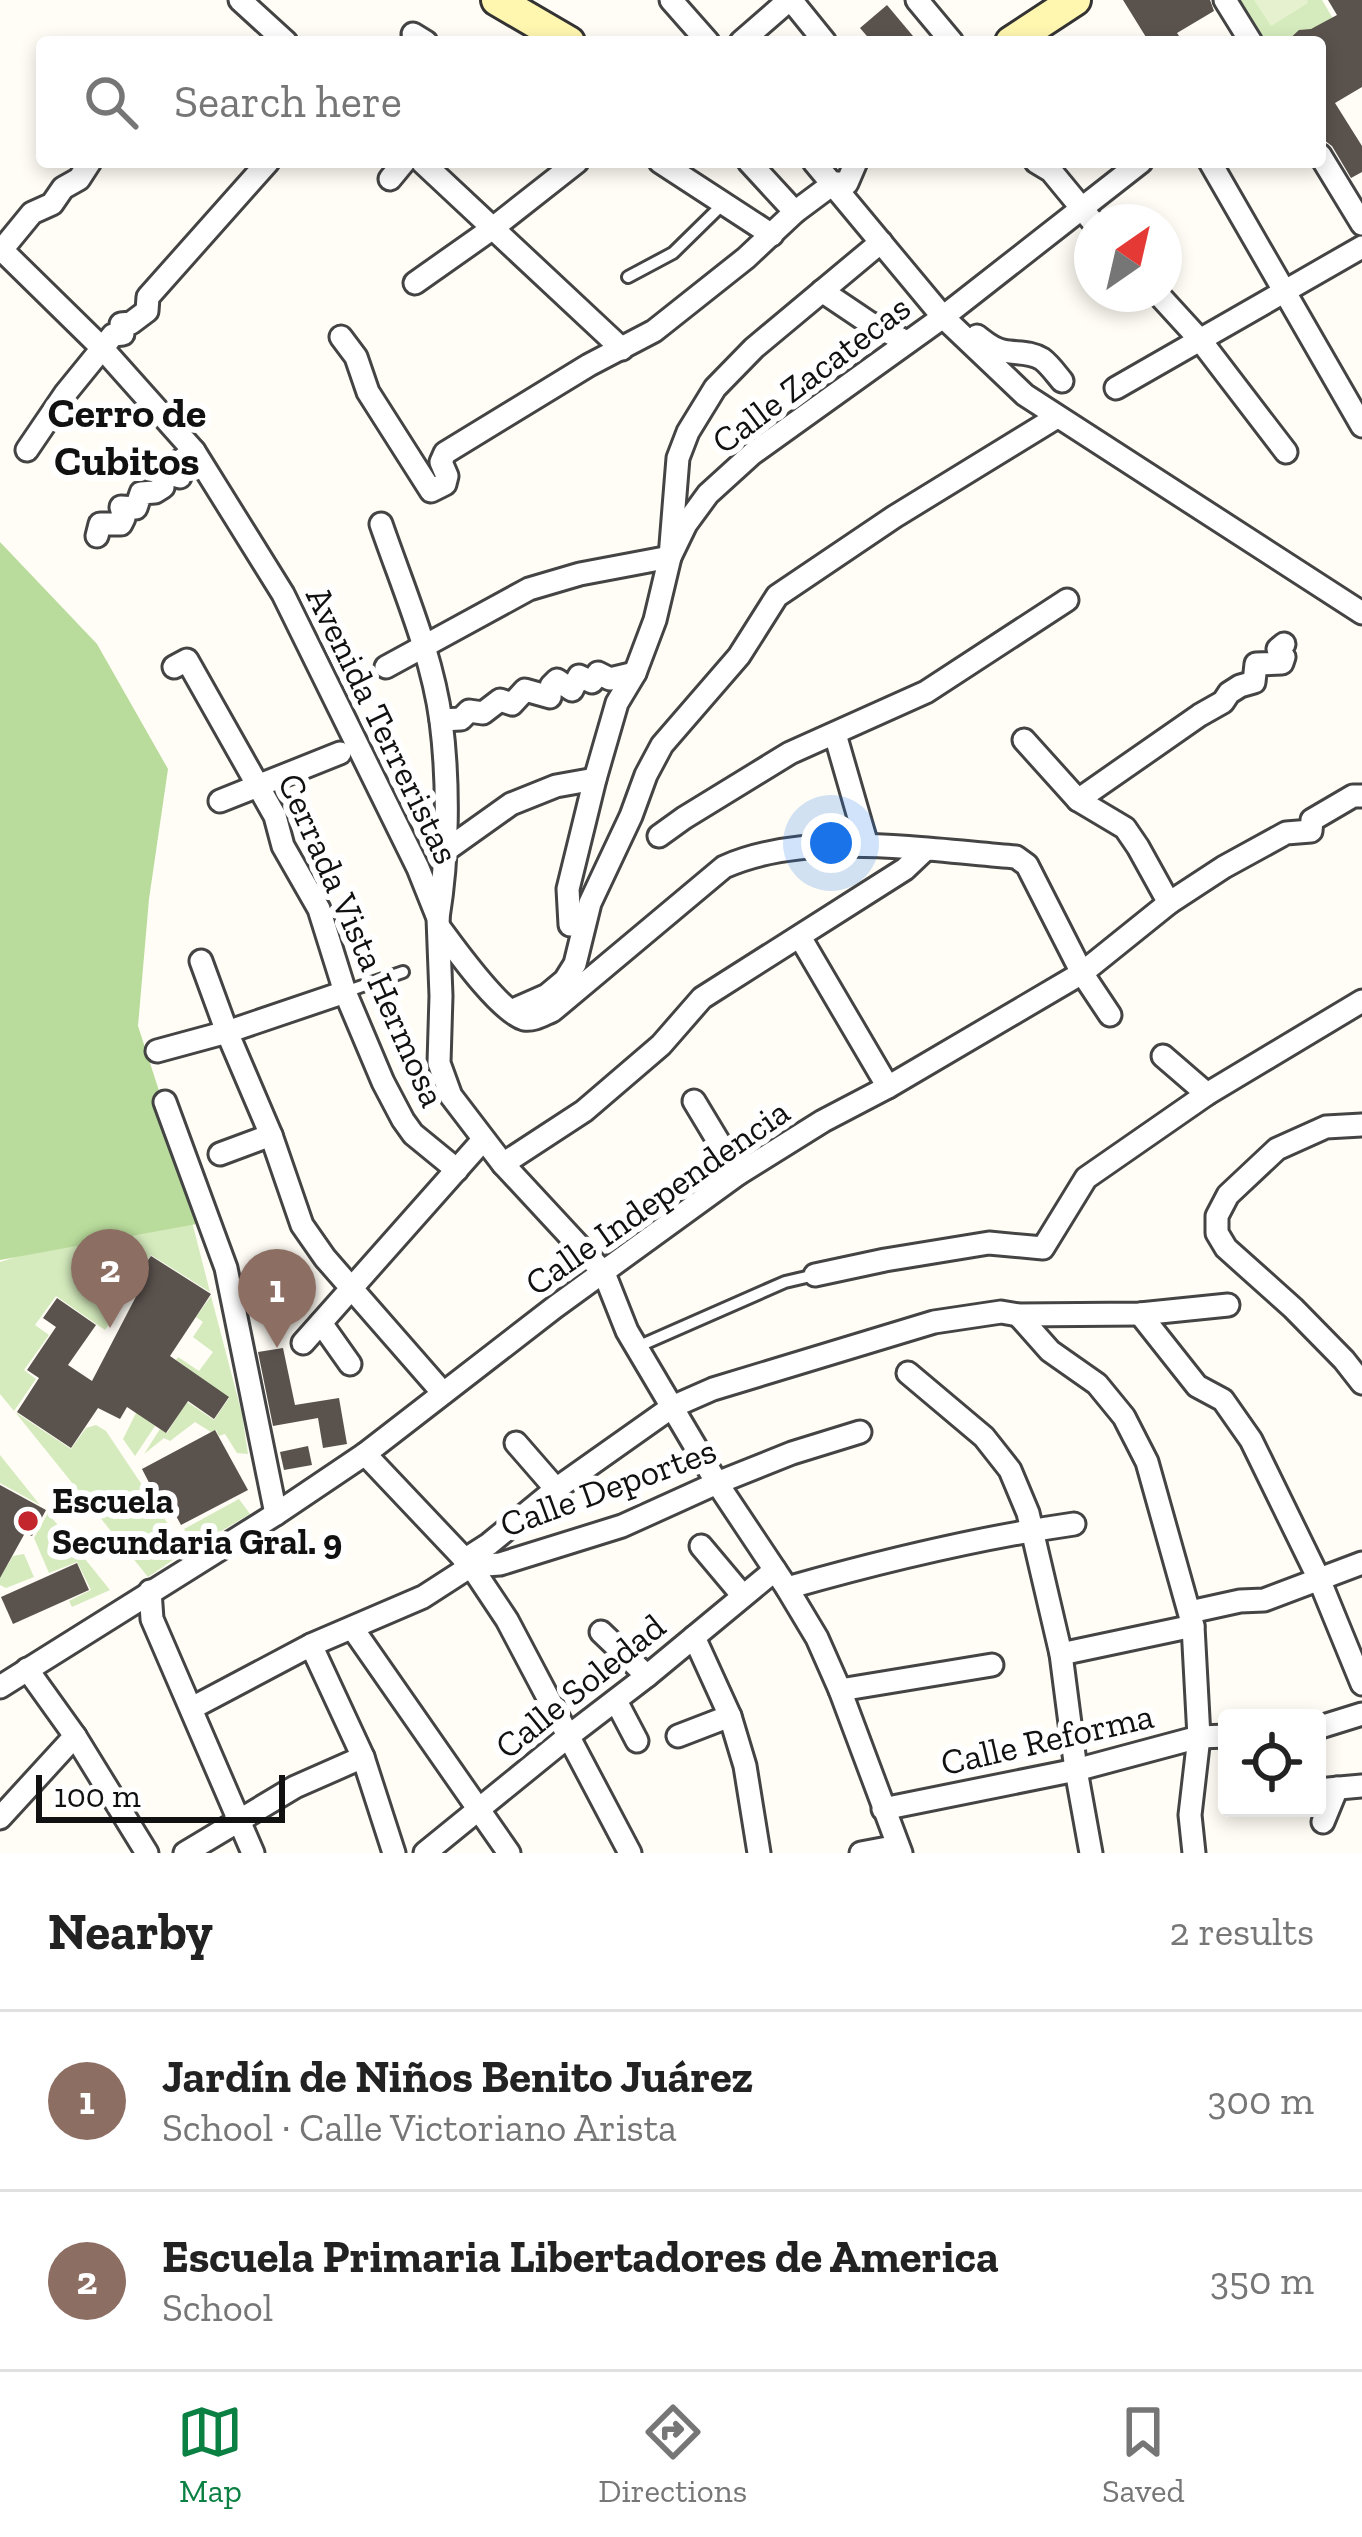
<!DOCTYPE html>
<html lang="en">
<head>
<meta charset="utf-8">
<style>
  :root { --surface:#fff; --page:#f2f2f2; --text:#222; --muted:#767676; --line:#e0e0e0; --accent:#0b8043 }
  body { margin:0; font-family:"Zilla Slab",serif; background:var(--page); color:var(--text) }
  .controls { position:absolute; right:36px; bottom:36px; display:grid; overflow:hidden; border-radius:12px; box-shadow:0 6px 18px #0003 }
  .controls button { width:108px; height:108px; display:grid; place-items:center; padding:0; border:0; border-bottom:3px solid var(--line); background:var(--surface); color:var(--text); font:60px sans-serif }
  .compass { position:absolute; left:1074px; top:204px; width:108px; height:108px; border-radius:50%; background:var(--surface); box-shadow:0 6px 18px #0003; rotate:34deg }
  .scale { position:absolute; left:36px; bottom:30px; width:249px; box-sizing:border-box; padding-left:12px; border:6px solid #111; border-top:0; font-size:33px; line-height:42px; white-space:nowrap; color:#111; -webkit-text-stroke:9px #fff; paint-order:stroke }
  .you { position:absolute; left:831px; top:843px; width:42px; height:42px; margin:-30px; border:9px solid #fff; border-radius:50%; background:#1a73e8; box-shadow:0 0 0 18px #1a73e833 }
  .badge { display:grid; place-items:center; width:78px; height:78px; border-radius:50%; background:var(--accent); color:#fff; font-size:39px; font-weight:700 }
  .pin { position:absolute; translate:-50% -99px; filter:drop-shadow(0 3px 6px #0008) }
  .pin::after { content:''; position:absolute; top:63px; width:42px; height:36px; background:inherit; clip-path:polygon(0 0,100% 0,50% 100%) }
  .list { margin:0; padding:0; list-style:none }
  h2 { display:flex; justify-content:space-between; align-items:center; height:156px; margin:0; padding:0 48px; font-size:51px }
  h2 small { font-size:39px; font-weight:400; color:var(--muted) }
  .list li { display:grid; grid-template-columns:78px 1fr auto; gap:36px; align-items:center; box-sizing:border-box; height:180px; padding:0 48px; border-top:3px solid var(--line) }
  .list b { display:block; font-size:45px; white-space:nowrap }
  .list p { margin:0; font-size:39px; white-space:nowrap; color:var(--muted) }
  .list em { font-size:39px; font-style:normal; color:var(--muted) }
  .icon { flex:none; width:66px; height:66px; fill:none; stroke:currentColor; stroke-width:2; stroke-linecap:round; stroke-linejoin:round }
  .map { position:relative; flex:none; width:1362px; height:1853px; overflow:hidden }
  .search { position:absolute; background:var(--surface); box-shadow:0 6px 18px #0003; left:36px; right:36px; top:36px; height:132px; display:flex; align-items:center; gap:30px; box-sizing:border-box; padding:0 42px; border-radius:12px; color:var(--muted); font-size:45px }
  .sheet { height:516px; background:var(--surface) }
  nav { display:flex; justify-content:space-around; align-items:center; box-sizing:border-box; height:168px; border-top:3px solid var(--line); background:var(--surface); font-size:33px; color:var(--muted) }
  nav a { display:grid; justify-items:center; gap:6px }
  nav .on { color:var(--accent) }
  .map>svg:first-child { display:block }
</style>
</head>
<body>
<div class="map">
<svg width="1362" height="1853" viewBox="0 0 1362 1853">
  <rect width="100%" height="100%" fill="#fffdf5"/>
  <g fill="#d5ebbd">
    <path d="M 1238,0 L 1322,0 L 1338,27 L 1311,42 L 1264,42 Z"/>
    <path d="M 188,1206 L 210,1292 L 151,1255 L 133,1280 L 139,1285 L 105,1330 L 56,1296 L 35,1325 L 49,1335 L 24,1370 L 36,1379 L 14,1411 L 0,1394 L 0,1262 L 125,1222 Z"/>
    <path d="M 211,1296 L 242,1414 L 248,1454 L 237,1453 L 225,1434 L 219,1436 L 216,1430 L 211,1432 L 195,1422 L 170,1441 L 164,1438 L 144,1454 L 160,1429 L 167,1433 L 180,1412 L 154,1394 L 140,1415 L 155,1426 L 135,1456 L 123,1439 L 153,1379 L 214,1420 L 229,1398 L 176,1360 L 178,1357 L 199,1371 L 213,1352 L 193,1337 L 203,1322 L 196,1317 Z"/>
    <path d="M 15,1412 L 71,1449 L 86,1428 L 96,1425 L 106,1431 L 186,1551 L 148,1577 Z"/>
    <path d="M 0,1455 L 40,1505 L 0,1483 Z"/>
    <path d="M 239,1499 L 250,1514 L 196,1546 L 184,1529 Z"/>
    <path d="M 48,1513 L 110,1590 L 72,1607 L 69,1601 L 91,1590 L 77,1562 L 49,1573 L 34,1538 Z"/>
    <path d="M 24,1554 L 34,1577 L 6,1588 L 0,1585 L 0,1577 L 13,1556 Z"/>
  </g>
  <path fill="#b9dc9c" d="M 0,542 L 97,644 L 168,769 L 149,899 L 138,1026 L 202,1223 L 0,1260 Z"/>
  <path fill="#e6f2cf" d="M 1254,0 L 1307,0 L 1308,3 L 1271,26 Z"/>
  <g fill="#5a524d">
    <path d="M 1123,0 L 1210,0 L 1214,11 L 1177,33 L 1183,42 L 1149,42 Z"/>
    <path d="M 1328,0 L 1362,0 L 1362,87 L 1335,103 L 1362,146 L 1362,172 L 1351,178 L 1332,146 L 1320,137 L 1320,42 L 1286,42 L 1299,30 L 1311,29 L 1337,15 Z"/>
    <path d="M 887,5 L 918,42 L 872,42 L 860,28 Z"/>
    <path d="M 151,1256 L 211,1294 L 170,1356 L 229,1397 L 214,1419 L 188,1401 L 166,1433 L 127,1407 L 120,1419 L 98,1408 L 71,1448 L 17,1412 L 39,1378 L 27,1370 L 56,1327 L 43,1318 L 57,1298 L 96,1325 L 68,1365 L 92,1381 L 142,1285 L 144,1278 L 138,1274 Z"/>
    <path d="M 283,1348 L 295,1405 L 339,1398 L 347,1444 L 323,1448 L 318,1418 L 273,1426 L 258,1352 Z"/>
    <path d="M 215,1430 L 248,1490 L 181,1525 L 163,1492 L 156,1496 L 142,1469 Z"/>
    <path d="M 308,1446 L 312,1465 L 284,1470 L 280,1452 Z"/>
    <path d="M 0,1485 L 46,1510 L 32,1536 L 25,1533 L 0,1578 Z"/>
    <path d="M 77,1563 L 89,1590 L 13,1624 L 1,1597 Z"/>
  </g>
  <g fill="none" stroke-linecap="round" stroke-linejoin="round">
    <defs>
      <g id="lane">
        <path d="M 628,277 L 673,253 L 724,203"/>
        <path d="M 345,992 L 403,972"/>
        <path d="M 637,1347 L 785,1282 L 815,1275"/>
      </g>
      <g id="street">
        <path d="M 240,0 L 286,42"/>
        <path d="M 671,0 L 708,42"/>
        <path d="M 791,0 L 825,42"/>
        <path d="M 917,0 L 952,42"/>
        <path d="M 1225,0 L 1251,42"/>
        <path d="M 413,34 L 426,42"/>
        <path d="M 741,42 L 789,0"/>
        <path d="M 1320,155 L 1362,224"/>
        <path d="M 422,162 L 622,349"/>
        <path d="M 660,162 L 772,235"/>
        <path d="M 749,162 L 795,212"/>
        <path d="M 814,162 L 943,317 L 1025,395 L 1362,613"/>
        <path d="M 1036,162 L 1051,171 L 1093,222"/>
        <path d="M 1210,162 L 1362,426"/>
        <path d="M 390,179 L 404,162"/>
        <path d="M 0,248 L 103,349 L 194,451 L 283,594 L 418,868 L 438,918 L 441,996 L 439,1063 L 451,1096 L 503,1164 L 604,1273 L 627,1331 L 717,1483 L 787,1588 L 817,1638 L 840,1690 L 901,1853"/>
        <path d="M 0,252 L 32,213 L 52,204 L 63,188 L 79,179 L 90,162"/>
        <path d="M 415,283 L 493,228 L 577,162"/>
        <path d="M 822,291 L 868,322 L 907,342"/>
        <path d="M 1158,294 L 1201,341 L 1286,452"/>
        <path d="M 977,336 C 985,342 992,349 1003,351 C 1017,354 1029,351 1042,359 C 1050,365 1056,374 1062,381"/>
        <path d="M 341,337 L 356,357 L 368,392 L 431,491 L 445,484 L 447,476 L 441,462 L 445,453 L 589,365 L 654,331 L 746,258 L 795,212 L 834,183 L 847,183 L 856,162"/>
        <path d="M 1116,388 L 1362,247"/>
        <path d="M 27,450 L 65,394 L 113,335 L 123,334 L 121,324 L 131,323 L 147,311 L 148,297 L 268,162"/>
        <path d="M 381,524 C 403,588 432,654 441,721 C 449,783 448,857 438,918"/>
        <path d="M 97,536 L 100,524 L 121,524 L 124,518 L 121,507 L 136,508 L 141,493 L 155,492 L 163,487 L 163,472 L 180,477 L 177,463 L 194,451"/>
        <path d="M 174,667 L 187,660 L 275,816 L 283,846 L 319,909 L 345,992 L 383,1082 L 403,1120 L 413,1134 L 457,1170"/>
        <path d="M 386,667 L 529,589 L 580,574 L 670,557 L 686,524 L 708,494 L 752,454 L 943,317 L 1141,162"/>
        <path d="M 441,720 L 461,719 L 469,711 L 483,713 L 500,700 L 512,704 L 525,690 L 550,697 L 551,686 L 557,680 L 572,690 L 579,676 L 592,682 L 598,673 L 610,679 L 635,673"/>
        <path d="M 835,734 L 867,845"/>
        <path d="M 1024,740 L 1078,800 L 1125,828 L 1138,847 L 1169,903"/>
        <path d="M 1078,800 L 1200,715 L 1223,702 L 1229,693 L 1240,686 L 1254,682 L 1256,664 L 1282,663 L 1284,657 L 1278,649 L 1284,644"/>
        <path d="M 220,801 L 340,753"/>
        <path d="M 659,836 L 684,818 L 790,753 L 926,692 L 1067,600"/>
        <path d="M 445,851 L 511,804 L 556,786 L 595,779"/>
        <path d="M 570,925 L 568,889 L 595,779 L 617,703 L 635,673 L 655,620 L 670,557 L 678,458 L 688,432 L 715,388 L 754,348 L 881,242"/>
        <path d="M 439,927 C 456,950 499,1011 524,1019 C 534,1021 544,1014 552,1011 L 724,867 C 806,830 927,850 1016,857 L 1027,865 L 1082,973 L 1110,1015"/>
        <path d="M 800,937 L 888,1087"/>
        <path d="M 201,961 L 227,1032 L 271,1135 L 302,1225 L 325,1258 L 443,1393"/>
        <path d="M 513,1010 L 547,995 L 565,980 L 575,964 L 590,903 L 631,816 L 646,775 L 662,745 L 739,656 L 777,596 L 894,517 L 1057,417"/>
        <path d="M 157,1051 L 227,1032 L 345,992"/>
        <path d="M 1163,1056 L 1207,1094"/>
        <path d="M 694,1101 L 738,1174"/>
        <path d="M 165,1102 L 226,1268 L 276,1514"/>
        <path d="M 1362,1125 L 1326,1127 L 1277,1149 L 1228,1195 L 1217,1216 L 1217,1233 L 1226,1248 L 1293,1308 L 1344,1360 L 1362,1383"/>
        <path d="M 220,1154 L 271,1135"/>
        <path d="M 503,1164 L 584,1111 L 661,1045 L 702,998 L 905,869 L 925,850"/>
        <path d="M 815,1275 L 885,1260 L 989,1243 L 1043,1248 L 1086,1178 L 1207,1094 L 1362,1001"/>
        <path d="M 1140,1314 L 1197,1386 L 1223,1400 L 1251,1440 L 1319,1579 L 1362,1684"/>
        <path d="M 1018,1315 L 1050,1351 L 1097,1384 L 1124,1417 L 1147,1462 L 1193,1626 L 1199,1737 L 1190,1815 L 1194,1853"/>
        <path d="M 321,1323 L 350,1364"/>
        <path d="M 303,1343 L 483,1140"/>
        <path d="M 908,1373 L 984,1437 L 1010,1470 L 1028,1513 L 1061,1654 L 1076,1770 L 1091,1853"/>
        <path d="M 516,1443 L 556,1489"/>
        <path d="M 365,1454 L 471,1566 L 507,1620 L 630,1853"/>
        <path d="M 701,1546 L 743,1596"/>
        <path d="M 464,1560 L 489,1544 L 556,1489 L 672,1407 L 713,1389 L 934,1322 L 1001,1312 L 1018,1315 L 1140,1314 L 1228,1305"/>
        <path d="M 787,1588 C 882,1561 977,1538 1074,1524"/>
        <path d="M 150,1591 L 152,1619 L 253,1853"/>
        <path d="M 1190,1612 L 1240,1601 L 1264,1600 L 1362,1563"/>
        <path d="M 353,1629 L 509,1853"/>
        <path d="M 601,1632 L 647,1676"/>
        <path d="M 694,1637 L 730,1716 L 745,1766 L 759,1853"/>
        <path d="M 311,1645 L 363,1757 L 394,1853"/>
        <path d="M 1061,1654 L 1193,1626"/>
        <path d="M 27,1669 L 75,1736 L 147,1853"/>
        <path d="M 0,1687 L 276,1514 L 365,1454 L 555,1307 L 738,1174 L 823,1121 L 888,1087 L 1082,973 L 1169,903 L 1224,867 L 1286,833 L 1311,831 L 1312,820 L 1353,796 L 1362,796"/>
        <path d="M 840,1690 L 992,1665"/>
        <path d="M 616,1701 L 637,1741"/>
        <path d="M 192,1708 L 311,1645 L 423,1597 L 471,1566 L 500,1564 L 622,1526 L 717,1483 L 792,1453 L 860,1432"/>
        <path d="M 1317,1728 L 1362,1714"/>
        <path d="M 678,1736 L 730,1716"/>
        <path d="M 1317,1790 L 1362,1786"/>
        <path d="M 883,1809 L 1076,1770 L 1199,1737 L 1227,1736"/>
        <path d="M 0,1818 L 75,1736"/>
        <path d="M 1323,1822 L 1337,1788"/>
        <path d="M 185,1853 L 295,1787 L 363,1757"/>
        <path d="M 425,1853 L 570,1735 L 647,1676 L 775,1570"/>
        <path d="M 861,1853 L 898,1846"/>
      </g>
      <g id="secondary">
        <path d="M 497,0 L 569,42"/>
        <path d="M 1011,42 L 1075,0"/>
      </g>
    </defs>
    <use href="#lane" stroke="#444" stroke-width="16"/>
    <use href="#street" stroke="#444" stroke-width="27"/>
    <use href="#secondary" stroke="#333" stroke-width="36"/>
    <use href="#lane" stroke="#fff" stroke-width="10"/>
    <use href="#street" stroke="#fff" stroke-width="21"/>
    <use href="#secondary" stroke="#fff6b0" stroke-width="30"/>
  </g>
  <circle fill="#c4262e" stroke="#fff" stroke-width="4.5" cx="28" cy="1521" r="12"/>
  <g text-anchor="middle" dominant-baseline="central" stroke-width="12" stroke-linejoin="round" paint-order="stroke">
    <g font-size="36" fill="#111" stroke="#fff">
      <text transform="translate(811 374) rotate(-37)">Calle Zacatecas</text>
      <text transform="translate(383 725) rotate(64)">Avenida Terreristas</text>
      <text transform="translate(362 940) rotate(66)">Cerrada Vista Hermosa</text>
      <text transform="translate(657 1197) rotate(-35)">Calle Independencia</text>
      <text transform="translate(608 1487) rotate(-20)">Calle Deportes</text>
      <text transform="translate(580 1686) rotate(-39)">Calle Soledad</text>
      <text transform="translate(1047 1739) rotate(-13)">Calle Reforma</text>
    </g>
    <g font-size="36" font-weight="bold" fill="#111" stroke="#fff" text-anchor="start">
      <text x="52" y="1500">Escuela<tspan x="52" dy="41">Secundaria Gral. 9</tspan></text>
    </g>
    <g font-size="42" font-weight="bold" fill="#111" stroke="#fff">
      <text x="127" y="412">Cerro de<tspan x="127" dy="48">Cubitos</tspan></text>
    </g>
  </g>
</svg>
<div class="controls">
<button><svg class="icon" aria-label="locate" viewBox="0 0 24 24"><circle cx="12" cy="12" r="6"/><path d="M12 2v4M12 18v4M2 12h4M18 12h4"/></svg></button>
</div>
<svg class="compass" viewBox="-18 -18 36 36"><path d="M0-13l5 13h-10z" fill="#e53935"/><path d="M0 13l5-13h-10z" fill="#767676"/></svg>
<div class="scale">100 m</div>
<div class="you"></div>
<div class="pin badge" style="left:277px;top:1348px;background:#8d6e63">1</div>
<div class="pin badge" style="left:110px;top:1328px;background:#8d6e63">2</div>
<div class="search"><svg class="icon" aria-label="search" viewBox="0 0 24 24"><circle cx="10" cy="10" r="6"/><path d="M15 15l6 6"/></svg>Search here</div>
</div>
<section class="sheet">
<h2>Nearby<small>2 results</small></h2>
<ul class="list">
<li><span class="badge" style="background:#8d6e63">1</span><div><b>Jardín de Niños Benito Juárez</b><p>School · Calle Victoriano Arista</p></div><em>300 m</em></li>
<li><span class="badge" style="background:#8d6e63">2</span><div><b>Escuela Primaria Libertadores de America</b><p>School</p></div><em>350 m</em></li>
</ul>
</section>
<nav>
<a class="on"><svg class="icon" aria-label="map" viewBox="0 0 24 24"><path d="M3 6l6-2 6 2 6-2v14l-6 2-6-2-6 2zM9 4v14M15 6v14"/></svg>Map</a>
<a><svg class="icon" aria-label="directions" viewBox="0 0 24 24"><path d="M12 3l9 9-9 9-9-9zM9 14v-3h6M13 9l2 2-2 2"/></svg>Directions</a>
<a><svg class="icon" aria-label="saved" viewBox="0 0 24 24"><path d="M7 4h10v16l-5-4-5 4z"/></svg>Saved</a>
</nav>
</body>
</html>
